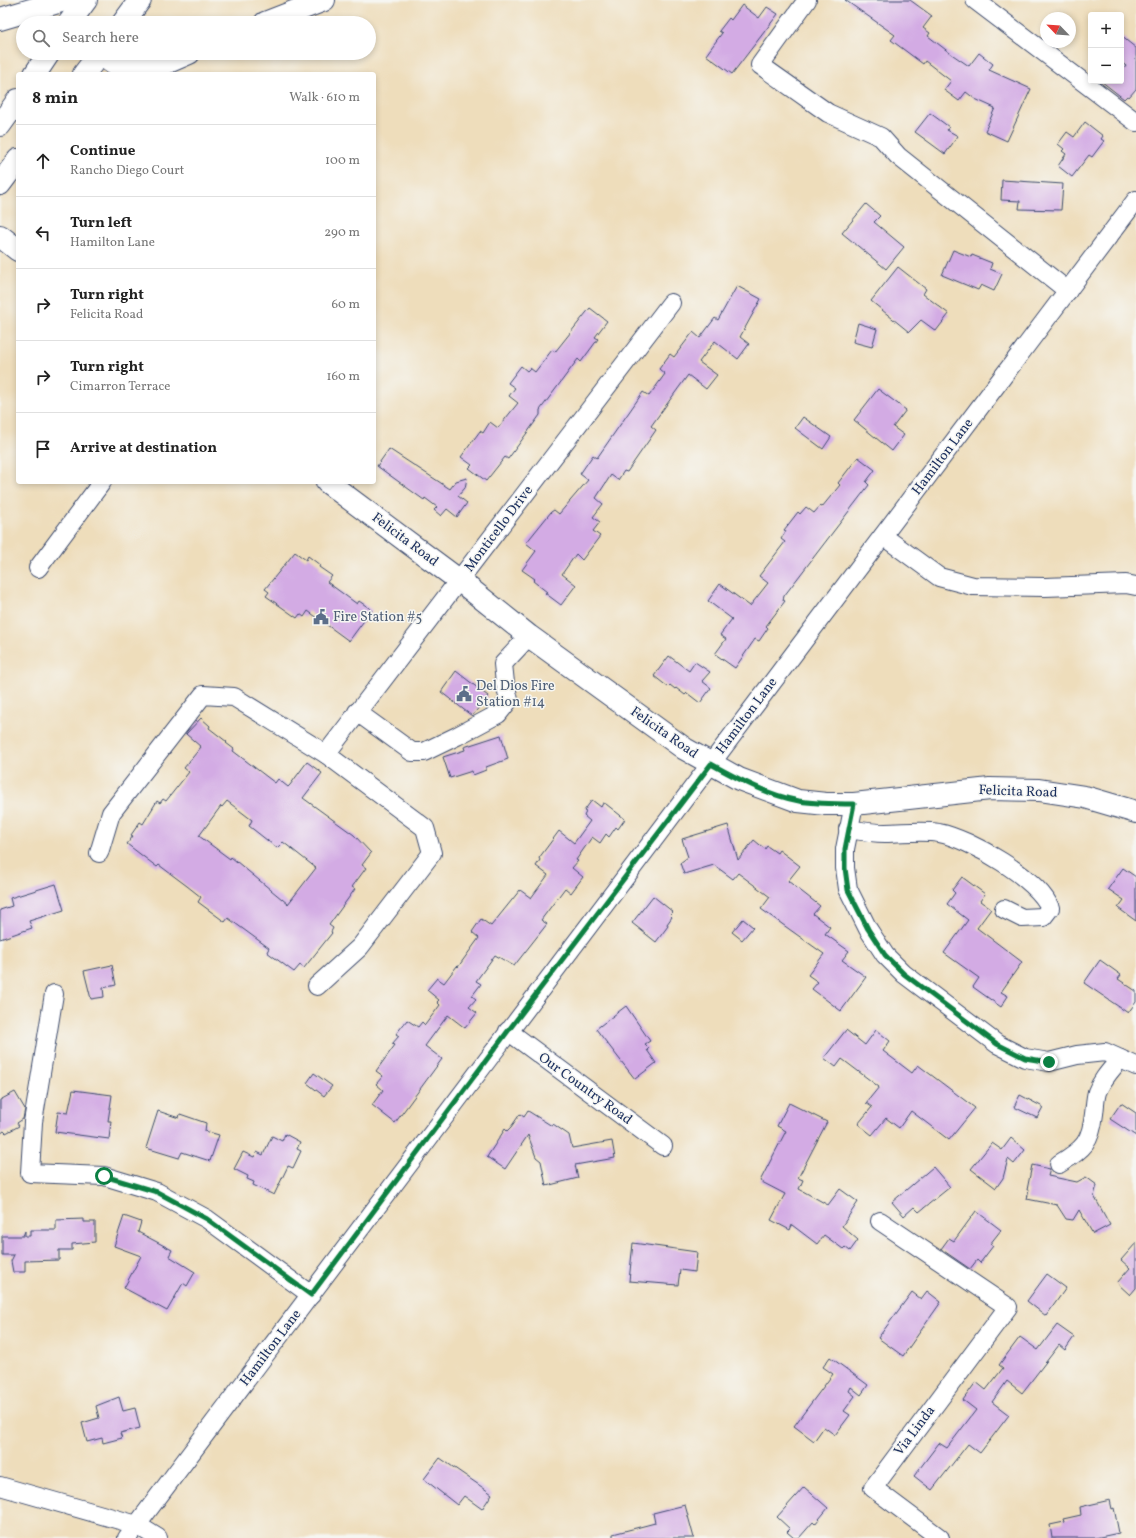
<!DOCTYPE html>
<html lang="en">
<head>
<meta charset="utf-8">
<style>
  :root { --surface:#fff; --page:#f2f2f2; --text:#222; --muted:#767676; --line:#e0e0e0 }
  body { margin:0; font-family:Vollkorn,serif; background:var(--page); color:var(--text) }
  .controls { position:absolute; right:12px; top:12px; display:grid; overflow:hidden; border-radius:4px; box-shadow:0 2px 6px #0003 }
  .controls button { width:36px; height:36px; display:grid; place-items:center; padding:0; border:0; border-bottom:1px solid var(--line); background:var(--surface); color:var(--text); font:20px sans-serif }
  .compass { position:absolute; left:1040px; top:12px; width:36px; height:36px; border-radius:50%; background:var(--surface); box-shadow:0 2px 6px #0003; rotate:295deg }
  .stop { position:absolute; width:12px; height:12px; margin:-9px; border:3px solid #0b8043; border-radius:50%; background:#fff }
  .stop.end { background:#0b8043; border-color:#fff; box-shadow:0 1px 4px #0008 }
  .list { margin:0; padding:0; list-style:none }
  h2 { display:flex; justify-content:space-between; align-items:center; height:52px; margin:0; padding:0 16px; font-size:17px }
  h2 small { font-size:13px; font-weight:400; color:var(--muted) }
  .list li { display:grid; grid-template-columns:26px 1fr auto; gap:12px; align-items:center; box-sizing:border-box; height:72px; padding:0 16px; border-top:1px solid var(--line) }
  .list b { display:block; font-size:15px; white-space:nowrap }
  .list p { margin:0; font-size:13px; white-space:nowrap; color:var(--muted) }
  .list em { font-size:13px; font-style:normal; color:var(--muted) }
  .icon { flex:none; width:22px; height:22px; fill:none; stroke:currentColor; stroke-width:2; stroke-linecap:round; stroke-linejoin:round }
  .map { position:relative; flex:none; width:1136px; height:1538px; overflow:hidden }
  .search { position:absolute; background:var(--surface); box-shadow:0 2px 6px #0003; left:16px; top:16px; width:360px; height:44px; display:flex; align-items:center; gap:10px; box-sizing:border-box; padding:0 14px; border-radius:22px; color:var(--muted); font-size:15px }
  .panel { position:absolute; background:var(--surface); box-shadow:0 2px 6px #0003; left:16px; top:72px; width:360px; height:412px; border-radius:4px }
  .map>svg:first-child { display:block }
</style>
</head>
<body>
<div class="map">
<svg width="1136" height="1538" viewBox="0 0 1136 1538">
  <rect width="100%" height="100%" fill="#f6f6f2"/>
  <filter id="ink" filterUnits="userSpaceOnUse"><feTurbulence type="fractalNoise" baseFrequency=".025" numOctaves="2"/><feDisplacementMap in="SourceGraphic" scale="8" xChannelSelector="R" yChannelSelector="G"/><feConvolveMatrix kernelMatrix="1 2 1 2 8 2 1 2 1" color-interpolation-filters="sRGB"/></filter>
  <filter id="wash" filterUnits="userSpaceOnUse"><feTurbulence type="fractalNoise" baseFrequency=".012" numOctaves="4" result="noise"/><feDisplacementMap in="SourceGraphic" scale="16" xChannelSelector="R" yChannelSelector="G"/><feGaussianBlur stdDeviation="0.9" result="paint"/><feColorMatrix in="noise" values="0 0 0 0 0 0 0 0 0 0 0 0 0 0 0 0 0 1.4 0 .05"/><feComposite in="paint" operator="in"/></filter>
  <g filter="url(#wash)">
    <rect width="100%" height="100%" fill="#edb"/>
    <g id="blocks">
      <g fill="#d3abe4" fill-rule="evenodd">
        <path d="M 845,0 L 910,0 L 932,16 L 923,28 L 930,33 L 928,36 L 950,53 L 969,66 L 979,53 L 993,64 L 989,70 L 1031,89 L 1007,141 L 985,131 L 995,108 L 975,99 L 966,92 L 959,101 L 944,90 L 951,81 L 925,61 L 923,64 L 891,40 L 895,35 Z"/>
        <path d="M 742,5 L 759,18 L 767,7 L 778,14 L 732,74 L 706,55 L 722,33 L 719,31 L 729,18 L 731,20 Z"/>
        <path d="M 1121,36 L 1136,48 L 1136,89 L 1129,97 L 1127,96 L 1124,99 L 1101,81 L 1121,81 L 1121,73 L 1126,66 L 1121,62 Z"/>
        <path d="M 930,113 L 949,127 L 947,130 L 958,136 L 945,154 L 915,132 Z"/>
        <path d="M 1085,122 L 1103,136 L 1101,139 L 1104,141 L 1092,157 L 1089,155 L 1072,177 L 1058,166 L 1066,154 L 1062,151 L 1064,149 L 1058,144 L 1067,132 L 1074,137 Z"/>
        <path d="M 1002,180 L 1063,184 L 1061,210 L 1019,209 L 1020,201 L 1001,200 Z"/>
        <path d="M 866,204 L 880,216 L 874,222 L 904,247 L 886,269 L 842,233 Z"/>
        <path d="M 953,250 L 971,257 L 972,255 L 992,263 L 990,269 L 1002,274 L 994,291 L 981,285 L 978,290 L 942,275 Z"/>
        <path d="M 898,267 L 926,289 L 923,294 L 949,314 L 936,331 L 921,320 L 909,332 L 871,301 Z"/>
        <path d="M 737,286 L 761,299 L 740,337 L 749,344 L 738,359 L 715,341 L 699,362 L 717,375 L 706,389 L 688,375 L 651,426 L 656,430 L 627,472 L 624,471 L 618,480 L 611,475 L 596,498 L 603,504 L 593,517 L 600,522 L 593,531 L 600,536 L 582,560 L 576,554 L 562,574 L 576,585 L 561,605 L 545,593 L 547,592 L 533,581 L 535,579 L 522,570 L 536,551 L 526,543 L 551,512 L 554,510 L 559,514 L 588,480 L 580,474 L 593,455 L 597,458 L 643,392 L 649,396 L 665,374 L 659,369 L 670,354 L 674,357 L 693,332 L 700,338 L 715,318 L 718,320 Z"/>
        <path d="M 590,308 L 607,321 L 595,337 L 598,339 L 581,362 L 578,359 L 540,410 L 540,415 L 508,459 L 505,457 L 486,481 L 469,468 L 472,465 L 461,457 L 480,431 L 483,433 L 490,422 L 498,428 L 518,403 L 509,396 L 515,388 L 508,383 L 521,366 L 527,371 L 530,368 L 535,372 L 552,350 L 555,352 Z"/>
        <path d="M 858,323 L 877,329 L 872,347 L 853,342 Z"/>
        <path d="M 878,389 L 906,410 L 893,427 L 904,435 L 892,451 L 854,420 Z"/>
        <path d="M 803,417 L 831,437 L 823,449 L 795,428 Z"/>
        <path d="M 389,449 L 450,489 L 456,481 L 467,478 L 465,488 L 458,496 L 467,503 L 457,517 L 447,509 L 441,516 L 434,510 L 437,507 L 425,498 L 424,500 L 377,466 Z"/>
        <path d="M 858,457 L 875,470 L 866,482 L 869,485 L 784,596 L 783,600 L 785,601 L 766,626 L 768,628 L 759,641 L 755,639 L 735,668 L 715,654 L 726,639 L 720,635 L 732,619 L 708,601 L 720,584 L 750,606 L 768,583 L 759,576 L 785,542 L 781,539 L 786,531 L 784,530 L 798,512 L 800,514 L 806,507 L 814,513 L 820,506 L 822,507 L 840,485 L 838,483 Z"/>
        <path d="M 295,552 L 306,560 L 308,556 L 320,565 L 319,567 L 332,576 L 327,582 L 357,604 L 359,601 L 372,610 L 349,641 L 308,611 L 304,617 L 300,614 L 297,618 L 266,596 L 269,592 L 265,589 Z"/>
        <path d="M 669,656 L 689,671 L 695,662 L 710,672 L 702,681 L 711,688 L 700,703 L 687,693 L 685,695 L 676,688 L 675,689 L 670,685 L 668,687 L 654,676 Z"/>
        <path d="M 456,671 L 488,696 L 472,716 L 441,692 Z"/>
        <path d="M 201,718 L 210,726 L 209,728 L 227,742 L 226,743 L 234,749 L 233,751 L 275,783 L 278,779 L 288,787 L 290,785 L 307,762 L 322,773 L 303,798 L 354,835 L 371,853 L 362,865 L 366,868 L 352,887 L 355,889 L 329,925 L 333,928 L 331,932 L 332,933 L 304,968 L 300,965 L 294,972 L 267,952 L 269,948 L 228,918 L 225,922 L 198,902 L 201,897 L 187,886 L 159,865 L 157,867 L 127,844 L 133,836 L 131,835 L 140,822 L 143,824 L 157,801 L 160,803 L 163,799 L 166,801 L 189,772 L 184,768 L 201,747 L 186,734 ZM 227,801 L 252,820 L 249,826 L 277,848 L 283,842 L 316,868 L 288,904 L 231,857 L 230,859 L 199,836 L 221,806 L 222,807 Z"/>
        <path d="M 501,735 L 508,759 L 486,767 L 486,770 L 473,775 L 472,771 L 450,778 L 443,757 L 465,750 L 464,747 Z"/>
        <path d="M 592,800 L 601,807 L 603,803 L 606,804 L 625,819 L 618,829 L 616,827 L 609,837 L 606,834 L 600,843 L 592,837 L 576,860 L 578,861 L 572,868 L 583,877 L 571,893 L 565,888 L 541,920 L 547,924 L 514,966 L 495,955 L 476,981 L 481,984 L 472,996 L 476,999 L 469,1007 L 477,1013 L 465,1028 L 448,1015 L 425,1046 L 442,1059 L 395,1123 L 372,1105 L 383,1090 L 376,1084 L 383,1076 L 376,1071 L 395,1045 L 392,1044 L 399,1036 L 396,1034 L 407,1020 L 418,1027 L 422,1022 L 425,1025 L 440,1005 L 437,1002 L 439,1000 L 427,990 L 437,978 L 444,983 L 457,966 L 458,967 L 479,938 L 472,932 L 481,919 L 491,926 L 520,890 L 531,898 L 548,875 L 536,866 L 540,860 L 539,858 L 559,831 L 574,843 L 590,821 L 584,816 L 586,812 L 584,811 Z"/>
        <path d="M 728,825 L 738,860 L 754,840 L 765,849 L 767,846 L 777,853 L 779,850 L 800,866 L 788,881 L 820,906 L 813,914 L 830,927 L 825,934 L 849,951 L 842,960 L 866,977 L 841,1011 L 812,989 L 818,982 L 808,975 L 824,954 L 761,909 L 770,897 L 738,873 L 733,879 L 714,865 L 684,874 L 680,863 L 688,857 L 682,839 Z"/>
        <path d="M 1123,868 L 1136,877 L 1136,921 L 1118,908 L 1124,900 L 1108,889 Z"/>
        <path d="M 962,877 L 985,894 L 980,901 L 991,909 L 977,928 L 1022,962 L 1001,992 L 1008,996 L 1001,1007 L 973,987 L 979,978 L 944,953 L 968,920 L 947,904 L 955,893 L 952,890 Z"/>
        <path d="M 56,884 L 64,910 L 29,921 L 32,928 L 0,939 L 0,910 L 12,906 L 10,898 Z"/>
        <path d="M 653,896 L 673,912 L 670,915 L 672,917 L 667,924 L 668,926 L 656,942 L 632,923 Z"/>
        <path d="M 743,919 L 753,927 L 742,940 L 732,932 Z"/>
        <path d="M 1100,960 L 1121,975 L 1118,979 L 1136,991 L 1136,1002 L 1128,1013 L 1084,983 Z"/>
        <path d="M 112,965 L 116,985 L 103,988 L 104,997 L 91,999 L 84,971 Z"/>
        <path d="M 626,1006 L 650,1041 L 645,1044 L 649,1048 L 647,1050 L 656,1063 L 635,1079 L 596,1029 Z"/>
        <path d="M 846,1030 L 865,1045 L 876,1030 L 890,1041 L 883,1051 L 912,1073 L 918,1065 L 975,1108 L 949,1140 L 911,1111 L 899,1128 L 886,1118 L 872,1135 L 858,1124 L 872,1107 L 866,1103 L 879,1087 L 842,1059 L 836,1067 L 824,1058 Z"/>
        <path d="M 314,1073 L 332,1086 L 324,1096 L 307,1083 Z"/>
        <path d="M 73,1090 L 112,1095 L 108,1121 L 111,1121 L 109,1139 L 55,1132 L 58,1112 L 68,1113 Z"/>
        <path d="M 15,1092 L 25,1109 L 23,1119 L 17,1123 L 19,1126 L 6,1133 L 4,1131 L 0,1134 L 0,1100 Z"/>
        <path d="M 1020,1095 L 1043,1107 L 1037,1118 L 1014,1107 Z"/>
        <path d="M 789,1103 L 827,1122 L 798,1178 L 803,1180 L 799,1189 L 828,1205 L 840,1189 L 858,1202 L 842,1226 L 858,1240 L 850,1251 L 845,1247 L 843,1249 L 824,1235 L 817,1244 L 792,1225 L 790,1230 L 771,1220 L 785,1194 L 760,1181 L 786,1131 L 777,1126 Z"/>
        <path d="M 1121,1103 L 1136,1113 L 1136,1136 L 1110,1119 Z"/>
        <path d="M 158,1111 L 179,1118 L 180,1114 L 206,1123 L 205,1131 L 219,1135 L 210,1161 L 182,1152 L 179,1158 L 146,1148 Z"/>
        <path d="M 528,1111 L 552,1126 L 553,1124 L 569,1135 L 572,1148 L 612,1141 L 615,1158 L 575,1165 L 578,1178 L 546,1186 L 541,1161 L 536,1157 L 528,1135 L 505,1169 L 487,1157 L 505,1129 L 507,1131 L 511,1127 L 520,1114 L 524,1117 Z"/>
        <path d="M 285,1134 L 300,1142 L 297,1149 L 301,1151 L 293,1168 L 288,1166 L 274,1195 L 253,1185 L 254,1182 L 247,1179 L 248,1176 L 234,1169 L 243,1152 L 254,1157 L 257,1152 L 263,1155 L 272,1136 L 282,1141 Z"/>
        <path d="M 1011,1138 L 1025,1150 L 1014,1164 L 1008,1159 L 1003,1178 L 996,1188 L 971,1169 L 992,1143 L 1002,1150 Z"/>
        <path d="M 1032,1165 L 1050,1169 L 1048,1176 L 1077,1182 L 1086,1177 L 1097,1185 L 1094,1196 L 1110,1225 L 1093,1234 L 1079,1210 L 1073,1220 L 1066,1219 L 1057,1205 L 1027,1199 L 1029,1190 L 1027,1190 Z"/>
        <path d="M 933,1167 L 950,1187 L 919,1212 L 914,1207 L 904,1216 L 892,1202 Z"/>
        <path d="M 976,1211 L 1001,1230 L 990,1244 L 993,1246 L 980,1263 L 977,1260 L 970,1269 L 941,1249 L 949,1238 L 954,1241 Z"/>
        <path d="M 124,1216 L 141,1222 L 138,1232 L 172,1250 L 169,1256 L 195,1272 L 187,1286 L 183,1283 L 167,1311 L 124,1288 L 141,1256 L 114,1246 Z"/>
        <path d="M 84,1219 L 84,1222 L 95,1222 L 95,1242 L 72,1244 L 72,1250 L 59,1250 L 59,1260 L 25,1261 L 25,1272 L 13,1272 L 11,1261 L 14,1255 L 2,1255 L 2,1236 L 23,1236 L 25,1231 L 25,1236 L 30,1236 L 30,1230 L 56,1230 L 56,1220 Z"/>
        <path d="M 633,1243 L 697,1252 L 695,1272 L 680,1270 L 678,1285 L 629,1281 Z"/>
        <path d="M 1136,1243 L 1136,1288 L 1130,1295 L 1117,1283 L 1130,1268 L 1121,1260 Z"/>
        <path d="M 1047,1274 L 1066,1288 L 1046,1316 L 1027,1301 Z"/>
        <path d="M 927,1291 L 941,1302 L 903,1356 L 878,1338 L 912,1292 L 921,1299 Z"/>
        <path d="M 1057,1325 L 1074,1337 L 1065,1350 L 1059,1345 L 1022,1393 L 1007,1381 L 992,1402 L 1009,1415 L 980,1453 L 968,1444 L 932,1490 L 914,1476 L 939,1443 L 947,1448 L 976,1410 L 963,1400 L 976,1382 L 986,1390 L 1003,1368 L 999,1365 L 1020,1337 L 1038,1350 Z"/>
        <path d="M 830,1357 L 868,1385 L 861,1395 L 851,1387 L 849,1391 L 855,1396 L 844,1411 L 850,1415 L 835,1435 L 824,1427 L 814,1441 L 794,1426 L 833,1374 L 823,1367 Z"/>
        <path d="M 119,1397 L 123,1411 L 135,1408 L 140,1428 L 120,1433 L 122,1438 L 103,1443 L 102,1438 L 87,1442 L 82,1423 L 99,1418 L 96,1406 Z"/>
        <path d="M 440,1458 L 492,1494 L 482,1509 L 464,1496 L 457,1505 L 424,1479 Z"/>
        <path d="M 804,1487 L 828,1508 L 815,1524 L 813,1522 L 799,1538 L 794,1538 L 787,1532 L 790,1529 L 777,1517 Z"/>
        <path d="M 1110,1500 L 1112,1509 L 1114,1508 L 1119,1533 L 1095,1538 L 1052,1538 L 1050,1525 L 1064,1522 L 1063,1519 L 1081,1515 L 1080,1507 Z"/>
        <path d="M 685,1505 L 694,1538 L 613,1538 L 613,1534 L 655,1523 L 653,1513 Z"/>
      </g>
    </g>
  </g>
  <g filter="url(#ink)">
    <use href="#blocks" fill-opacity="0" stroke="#3b496c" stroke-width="1"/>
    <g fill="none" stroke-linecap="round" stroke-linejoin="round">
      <defs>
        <g id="minor">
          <path d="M 807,0 L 760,65 L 828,113 L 881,137 L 898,156 L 1068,291"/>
          <path d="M 975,0 L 1136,122"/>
          <path d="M 883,536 L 939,577 L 973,586 L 1045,587 L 1126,584 L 1136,586"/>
          <path d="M 38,568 L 102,482"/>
          <path d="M 357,712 L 412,752 L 424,752 L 457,736 L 498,714 L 509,700 L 505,683 L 503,664 L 529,636"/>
          <path d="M 326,754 L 671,303"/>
          <path d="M 854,804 L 845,849 L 845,868 L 848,889 L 868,929 L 885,955 L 904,974 L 997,1044 L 1025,1058 L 1049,1062 L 1077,1055 L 1105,1052 L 1136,1066"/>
          <path d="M 848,829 C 860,831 873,833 885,833 C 903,833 921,830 939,833 C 970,839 1039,879 1050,908 L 1043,917 L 1022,918 L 1004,909"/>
          <path d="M 99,853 L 111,813 L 203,695 L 234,697 L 326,754 L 425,828 L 432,853 L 360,947 L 317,986"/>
          <path d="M 54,994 L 33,1122 L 30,1173 L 104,1176 L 157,1192 L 207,1219 L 311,1295"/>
          <path d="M 508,1031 L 663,1146"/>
          <path d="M 1059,1164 C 1084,1149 1091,1142 1094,1114 C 1095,1107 1095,1099 1097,1092 C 1102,1079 1111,1070 1120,1059"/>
          <path d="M 880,1221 L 1008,1307 L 873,1488 L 940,1538"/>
          <path d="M 0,1486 L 137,1525 L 158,1538"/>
          <path d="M 127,1538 L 1136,200"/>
        </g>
        <g id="major">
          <path d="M 69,23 L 86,0"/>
          <path d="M 123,23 L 140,0"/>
          <path d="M 35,74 L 49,53"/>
          <path d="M 84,74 L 100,53"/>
          <path d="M 0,125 L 18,100"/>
          <path d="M 0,184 L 18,160"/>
          <path d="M 0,236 L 18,250"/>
          <path d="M 327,482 L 460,581 L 529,636 L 685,749 L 739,779 L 798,801 L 826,804 L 854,804 L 990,789 L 1039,790 L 1085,797 L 1136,812"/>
        </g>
        <g id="highway">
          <path d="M 0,19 L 65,0"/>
          <path d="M 265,23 L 324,0"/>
          <path d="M 98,53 L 120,68 L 155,66"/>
          <path d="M 143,73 L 189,53"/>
        </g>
      </defs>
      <use href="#minor" stroke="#3b496c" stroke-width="20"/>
      <use href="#major" stroke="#3b496c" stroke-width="24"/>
      <use href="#highway" stroke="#3b496c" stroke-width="24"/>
      <use href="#minor" stroke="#fff" stroke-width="18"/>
      <use href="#major" stroke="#fff" stroke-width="22"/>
      <use href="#highway" stroke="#fff" stroke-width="22"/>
    </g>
  </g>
  <g fill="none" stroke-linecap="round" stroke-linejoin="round" filter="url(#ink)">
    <path stroke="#0b8043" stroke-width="5" d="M 104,1176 L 157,1192 L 207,1219 L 311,1295 L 508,1031 L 711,764 C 738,779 768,795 799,801 C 817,804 836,804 854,804 L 845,849 L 845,868 L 848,890 L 868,929 L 885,955 L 904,974 L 997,1044 L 1025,1058 L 1049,1062"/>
  </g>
  <defs>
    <symbol id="civic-bare" viewBox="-9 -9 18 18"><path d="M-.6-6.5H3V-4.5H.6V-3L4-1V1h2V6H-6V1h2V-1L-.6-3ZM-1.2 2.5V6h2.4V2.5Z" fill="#5c6f8a" stroke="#f6f6f2" stroke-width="2.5" paint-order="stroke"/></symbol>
  </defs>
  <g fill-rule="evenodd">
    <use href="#civic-bare" x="310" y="606" width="22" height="22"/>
    <use href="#civic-bare" x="453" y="683" width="22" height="22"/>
  </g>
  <g text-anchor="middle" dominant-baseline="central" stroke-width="3" stroke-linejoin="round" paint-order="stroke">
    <g font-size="14" fill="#1b2f5e" stroke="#f6f6f2">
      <text transform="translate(943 457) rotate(-53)">Hamilton Lane</text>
      <text transform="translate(499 529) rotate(-53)">Monticello Drive</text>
      <text transform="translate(405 540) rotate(37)">Felicita Road</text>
      <text transform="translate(747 716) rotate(-53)">Hamilton Lane</text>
      <text transform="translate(664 733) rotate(35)">Felicita Road</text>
      <text transform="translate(1018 792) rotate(2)">Felicita Road</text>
      <text transform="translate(585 1089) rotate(36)">Our Country Road</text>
      <text transform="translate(271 1348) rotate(-53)">Hamilton Lane</text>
      <text transform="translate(915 1431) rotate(-53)">Via Linda</text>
    </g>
    <g font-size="14" fill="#4e5e75" stroke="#f6f6f2" text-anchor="start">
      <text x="333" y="617">Fire Station #5</text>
      <text x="476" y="686">Del Dios Fire<tspan x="476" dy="16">Station #14</tspan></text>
    </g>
  </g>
</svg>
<div class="controls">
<button>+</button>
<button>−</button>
</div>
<svg class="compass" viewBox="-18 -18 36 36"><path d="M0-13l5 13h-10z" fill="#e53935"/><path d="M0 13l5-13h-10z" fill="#767676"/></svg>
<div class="stop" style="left:104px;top:1176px"></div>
<div class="stop end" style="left:1049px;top:1062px"></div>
<div class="search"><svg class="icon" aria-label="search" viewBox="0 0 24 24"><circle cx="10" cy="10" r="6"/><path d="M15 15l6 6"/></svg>Search here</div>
<section class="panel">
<h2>8 min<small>Walk · 610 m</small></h2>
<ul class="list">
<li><svg class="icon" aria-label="ahead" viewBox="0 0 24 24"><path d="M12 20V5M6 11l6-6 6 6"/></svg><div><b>Continue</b><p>Rancho Diego Court</p></div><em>100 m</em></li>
<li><svg class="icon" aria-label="left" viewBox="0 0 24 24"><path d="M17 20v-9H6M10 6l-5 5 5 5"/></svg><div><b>Turn left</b><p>Hamilton Lane</p></div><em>290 m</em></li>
<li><svg class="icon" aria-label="right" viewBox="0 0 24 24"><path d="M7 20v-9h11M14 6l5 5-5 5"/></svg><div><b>Turn right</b><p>Felicita Road</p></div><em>60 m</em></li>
<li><svg class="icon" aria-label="right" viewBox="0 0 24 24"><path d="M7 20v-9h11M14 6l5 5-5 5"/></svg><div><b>Turn right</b><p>Cimarron Terrace</p></div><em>160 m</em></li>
<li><svg class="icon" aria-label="arrive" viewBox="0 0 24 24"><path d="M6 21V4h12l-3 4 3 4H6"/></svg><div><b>Arrive at destination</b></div></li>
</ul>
</section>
</div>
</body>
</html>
